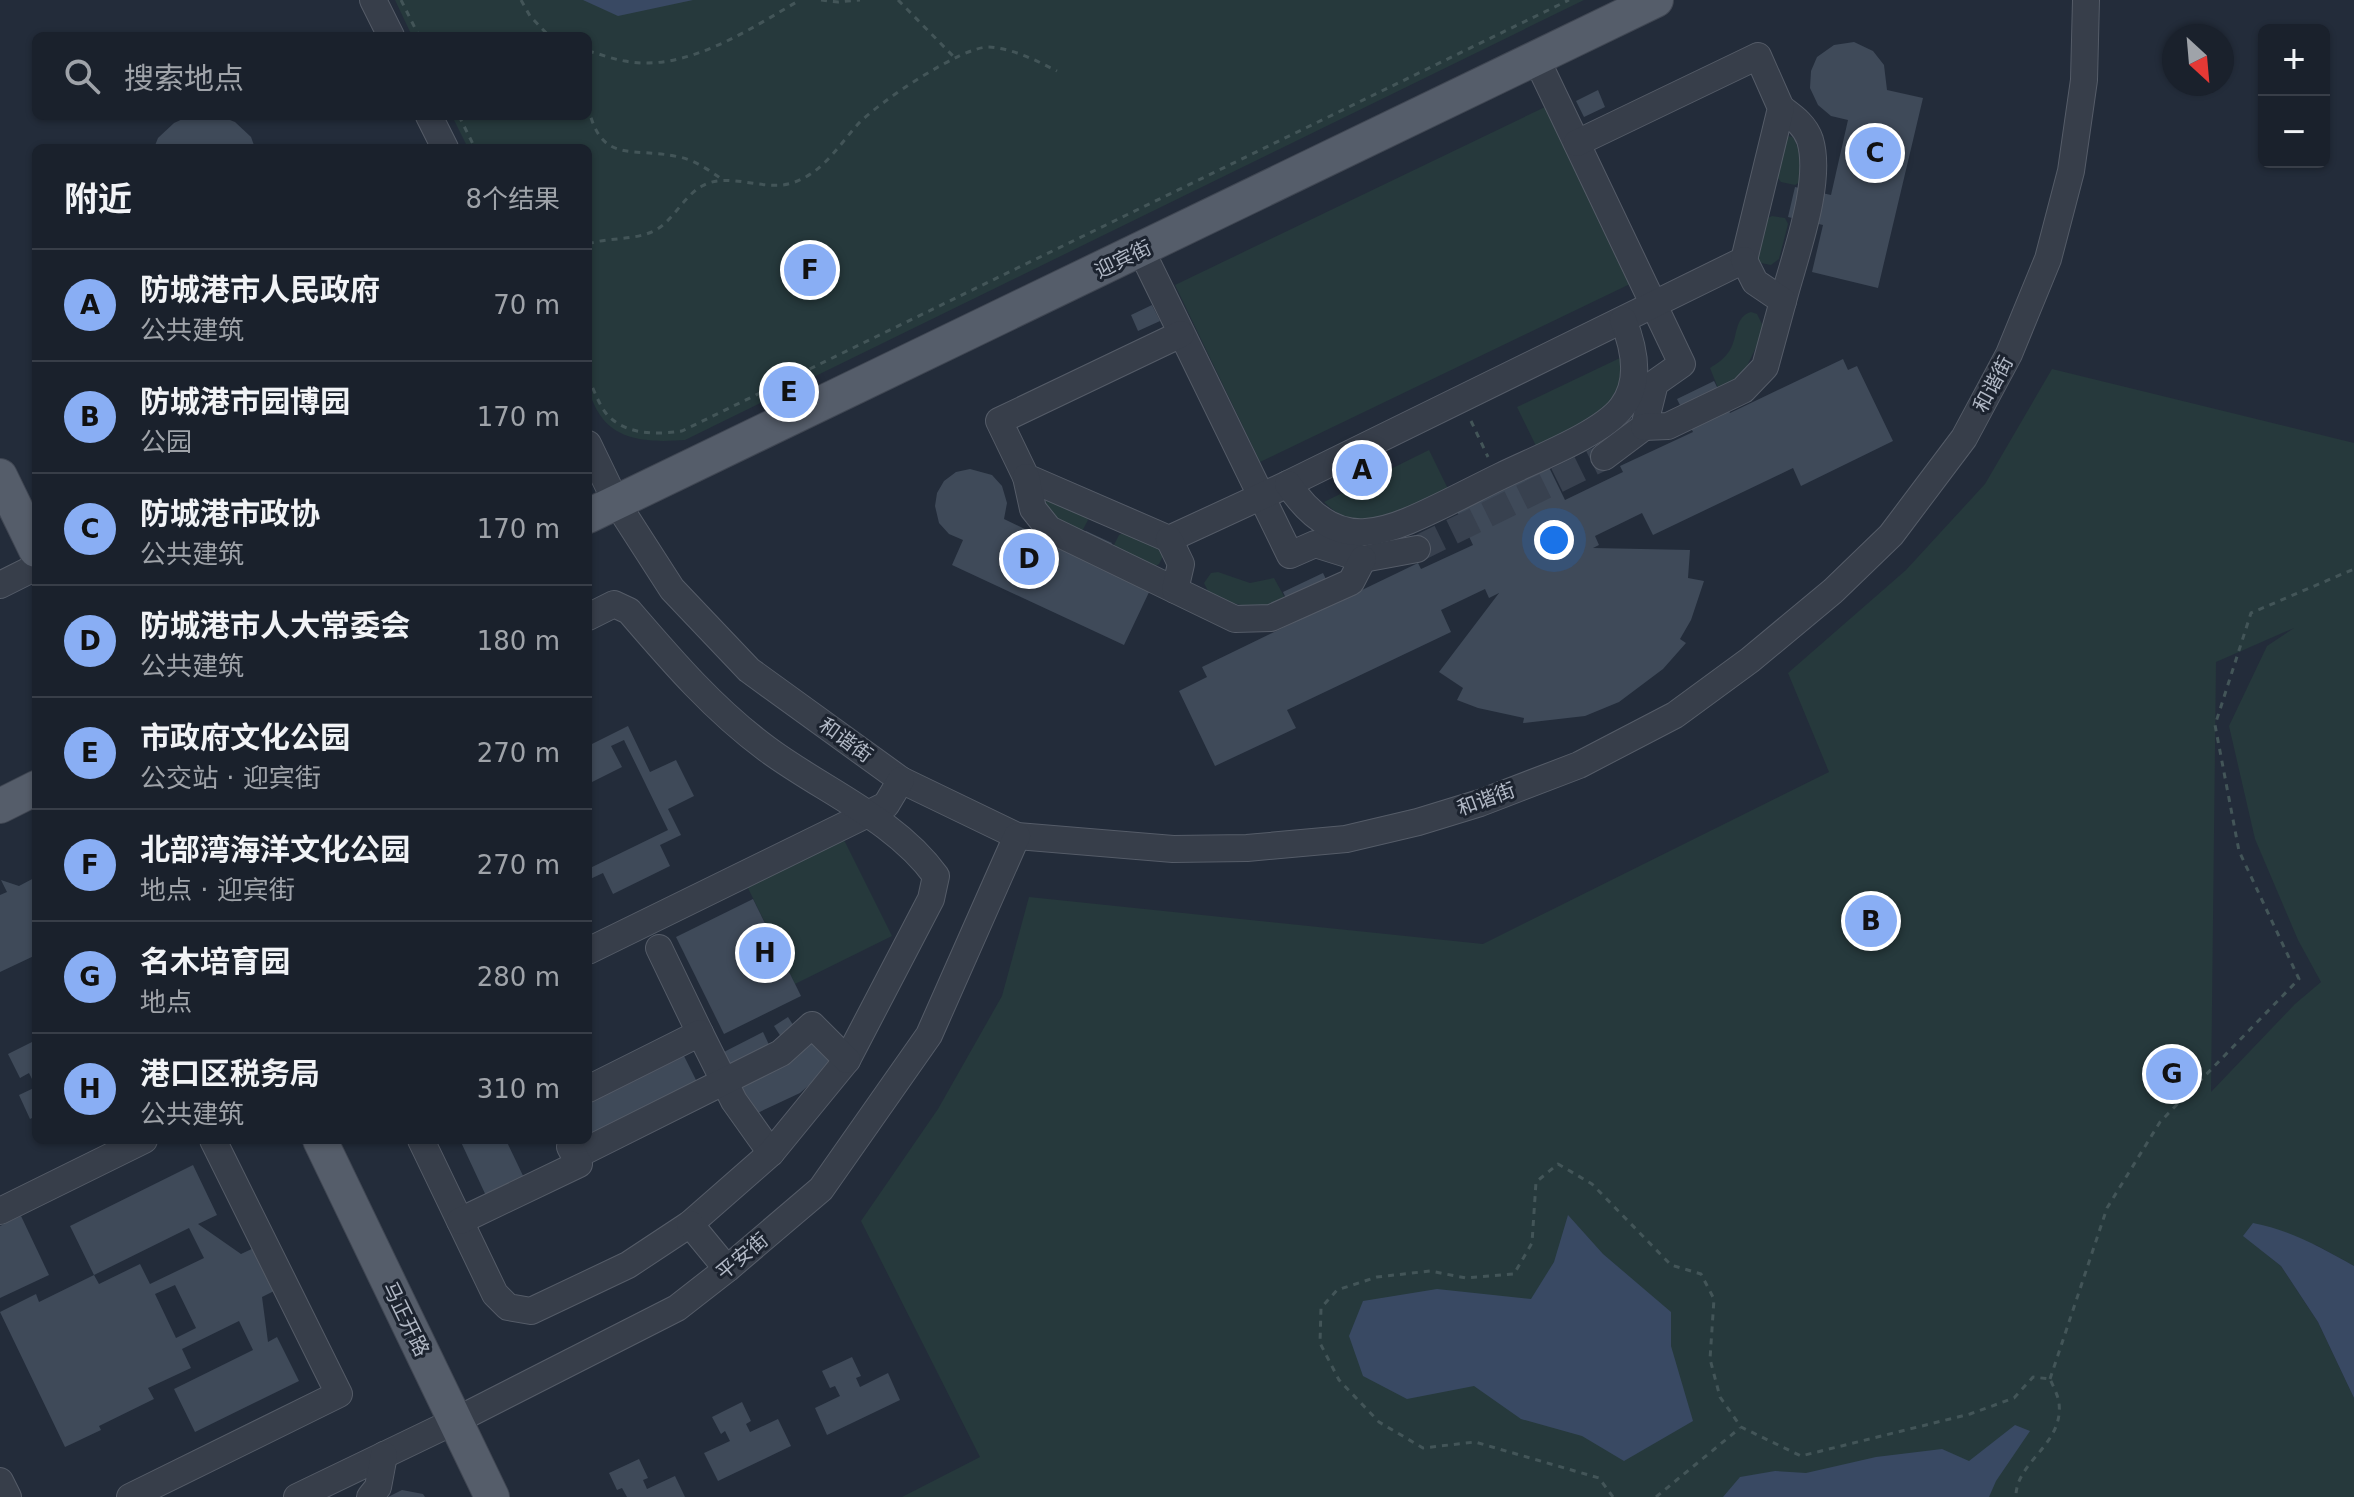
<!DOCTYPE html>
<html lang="zh">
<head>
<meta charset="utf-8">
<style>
  :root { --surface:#1a212c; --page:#232934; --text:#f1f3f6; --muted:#9fa3a9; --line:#383e48; --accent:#89aef4 }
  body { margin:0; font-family:"DejaVu Sans","Noto Sans SC",sans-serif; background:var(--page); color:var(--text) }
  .controls { position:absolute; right:24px; top:24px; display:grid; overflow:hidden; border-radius:12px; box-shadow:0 2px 6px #0004 }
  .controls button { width:72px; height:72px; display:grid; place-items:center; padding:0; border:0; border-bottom:2px solid var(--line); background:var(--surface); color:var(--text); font:40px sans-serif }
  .compass { position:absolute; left:2162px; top:24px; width:72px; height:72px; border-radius:50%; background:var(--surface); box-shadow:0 2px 6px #0004; rotate:154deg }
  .you { position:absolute; left:1554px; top:540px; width:28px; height:28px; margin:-20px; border:6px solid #fff; border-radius:50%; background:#1a73e8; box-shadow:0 0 0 12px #1a73e833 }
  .badge { display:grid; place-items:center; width:52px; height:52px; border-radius:50%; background:var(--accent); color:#111; font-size:26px; font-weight:700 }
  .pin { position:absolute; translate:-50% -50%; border:4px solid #fff; box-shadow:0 2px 8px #0006 }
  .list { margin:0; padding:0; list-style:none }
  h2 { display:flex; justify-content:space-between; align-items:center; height:104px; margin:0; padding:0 32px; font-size:34px }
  h2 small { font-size:26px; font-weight:400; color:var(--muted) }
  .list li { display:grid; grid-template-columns:52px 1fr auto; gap:24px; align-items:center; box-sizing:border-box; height:112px; padding:0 32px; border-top:2px solid var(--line) }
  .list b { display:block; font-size:30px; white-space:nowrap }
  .list p { margin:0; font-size:26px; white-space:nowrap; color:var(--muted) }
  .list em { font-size:26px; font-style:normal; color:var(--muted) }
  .icon { flex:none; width:44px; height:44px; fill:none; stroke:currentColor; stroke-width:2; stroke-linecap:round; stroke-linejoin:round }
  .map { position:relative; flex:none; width:2354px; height:1497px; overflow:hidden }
  .search { position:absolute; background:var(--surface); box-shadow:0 2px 6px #0004; left:32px; top:32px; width:560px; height:88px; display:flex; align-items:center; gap:20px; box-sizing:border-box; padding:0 28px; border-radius:12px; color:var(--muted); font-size:30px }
  .panel { position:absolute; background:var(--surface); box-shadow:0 2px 6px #0004; left:32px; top:144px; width:560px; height:1000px; border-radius:12px }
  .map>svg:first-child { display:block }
</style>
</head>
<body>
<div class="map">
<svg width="2354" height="1497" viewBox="0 0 2354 1497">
  <rect width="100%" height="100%" fill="#232c3a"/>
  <g fill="#26393c" fill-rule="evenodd">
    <path d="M 395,0 L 1584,0 L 685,440 C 656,442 618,443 600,415 C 595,408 592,399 588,391 L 588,148 L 468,148 L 452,116 L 588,116 L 588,36 L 412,36 Z"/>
    <path d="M 1545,107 L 1630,284 L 1260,462 L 1175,285 Z"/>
    <path d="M 1788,136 L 1793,137 L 1802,156 L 1800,182 L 1795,185 L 1781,182 L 1776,176 L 1785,140 Z"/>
    <path d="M 1772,216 L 1785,218 L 1788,224 L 1779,259 L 1771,265 L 1761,263 L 1755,253 L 1764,220 Z"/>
    <path d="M 1751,312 L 1757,314 L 1763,326 L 1759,341 L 1747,366 L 1736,379 L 1718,388 L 1710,368 C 1718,363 1725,358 1730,350 C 1738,337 1734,317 1751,312 Z"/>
    <path d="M 1622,357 L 1623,383 L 1609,409 L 1537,448 L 1517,407 Z"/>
    <path d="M 2052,369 L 2354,443 L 2354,1266 L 2316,1245 L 2244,1236 L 2281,1266 L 2318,1322 L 2354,1398 L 2354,1497 L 902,1497 L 980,1457 L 861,1221 L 938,1109 L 1002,996 L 1029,897 L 1483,944 L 1829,772 L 1788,673 L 1906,570 L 1985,484 ZM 2294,628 L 2267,646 L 2229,726 L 2255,839 L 2298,940 L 2321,982 L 2295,1004 L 2211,1092 L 2216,662 Z"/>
    <path d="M 1429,450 L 1449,491 C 1408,511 1364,542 1324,502 Z"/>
    <path d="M 1047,498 L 1086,513 L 1088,520 L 1081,533 L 1054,521 L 1045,502 Z"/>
    <path d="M 1129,530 L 1159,544 L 1164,554 L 1159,564 L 1154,567 L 1116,552 L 1114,545 L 1119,535 Z"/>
    <path d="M 1218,572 L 1250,583 L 1274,578 L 1285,598 L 1268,606 L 1250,607 L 1223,601 L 1210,595 L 1204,583 L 1211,573 Z"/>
    <path d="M 843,838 L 892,936 L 795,984 L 747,886 Z"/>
  </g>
  <g fill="#394963">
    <path d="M 583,0 L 693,0 L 618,16 Z"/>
    <path d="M 1568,1215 L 1603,1254 L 1671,1312 L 1671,1346 L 1693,1421 L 1624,1461 L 1582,1436 L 1521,1419 L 1474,1386 L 1407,1399 L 1363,1376 L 1349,1336 L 1363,1301 L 1437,1289 L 1531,1299 L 1554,1262 Z"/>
    <path d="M 2253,1223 C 2290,1230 2322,1248 2354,1266 L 2354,1398 L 2318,1322 L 2281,1266 L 2243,1236 Z"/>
    <path d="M 2015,1425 L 2030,1431 L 1996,1481 L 1989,1497 L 1723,1497 L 1740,1477 L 1775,1471 L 1806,1473 L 1876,1457 L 1942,1449 L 1969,1461 Z"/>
  </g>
  <g fill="#3f4a59" fill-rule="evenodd">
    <path d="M 1854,42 L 1873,51 L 1884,65 L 1887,90 L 1923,98 L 1878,288 L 1812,272 L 1823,225 L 1788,217 L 1795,187 L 1831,195 L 1848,120 L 1831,116 L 1818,105 L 1810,88 L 1811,71 L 1817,57 L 1834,45 Z"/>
    <path d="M 1598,90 L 1605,107 L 1584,117 L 1576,101 Z"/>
    <path d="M 189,116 L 220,116 L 235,122 L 251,137 L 255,148 L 154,148 L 158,138 L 174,123 Z"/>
    <path d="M 1152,305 L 1160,321 L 1138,331 L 1131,315 Z"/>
    <path d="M 1843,359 L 1848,370 L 1857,366 L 1893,441 L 1801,486 L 1793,468 L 1653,535 L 1642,513 L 1595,536 L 1599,545 L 1593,548 L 1690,550 L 1688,578 L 1704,581 L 1691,620 L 1680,639 L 1686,643 L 1663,669 L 1619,702 L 1585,716 L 1523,723 L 1524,718 L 1478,708 L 1457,700 L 1463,688 L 1439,672 L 1499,593 L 1489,598 L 1485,589 L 1441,610 L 1451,632 L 1287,710 L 1296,728 L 1215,766 L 1179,691 L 1207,677 L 1202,667 L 1297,621 L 1283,592 L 1323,573 L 1337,602 L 1418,563 L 1421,569 L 1473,545 L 1451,499 L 1543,455 L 1565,500 L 1623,472 L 1620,466 L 1693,432 L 1677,399 L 1714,381 L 1730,413 Z"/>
    <path d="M 970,469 L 992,475 L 1002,486 L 1007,503 L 1004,519 L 1075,553 L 1086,531 L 1112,543 L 1101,565 L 1151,588 L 1124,645 L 952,565 L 963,540 L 949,534 L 939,523 L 935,506 L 937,493 L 944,481 L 956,472 Z"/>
    <path d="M 628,726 L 650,772 L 676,760 L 694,796 L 668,809 L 681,835 L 660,845 L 670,866 L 613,894 L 603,873 L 588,880 L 588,869 L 668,830 L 624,740 L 611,746 L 622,767 L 588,784 L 588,746 Z"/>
    <path d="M 36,877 L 36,955 L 0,972 L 0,895 L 7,892 L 1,880 L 19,886 Z"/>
    <path d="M 753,899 L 801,996 L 724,1034 L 676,937 Z"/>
    <path d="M 788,1017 L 797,1031 L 783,1040 L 774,1026 Z"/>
    <path d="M 763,1032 L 771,1049 L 728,1070 L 720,1054 Z"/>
    <path d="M 810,1036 L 833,1064 L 800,1093 L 751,1116 L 735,1084 Z"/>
    <path d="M 36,1040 L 36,1116 L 30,1119 L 19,1095 L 36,1087 L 29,1073 L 20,1078 L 8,1054 Z"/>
    <path d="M 682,1052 L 699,1086 L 588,1140 L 588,1099 Z"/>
    <path d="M 460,1140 L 506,1140 L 526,1182 L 488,1200 Z"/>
    <path d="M 193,1165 L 217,1215 L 198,1224 L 241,1254 L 258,1246 L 278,1289 L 262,1297 L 268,1342 L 277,1337 L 299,1381 L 195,1432 L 174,1389 L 253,1350 L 239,1321 L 182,1349 L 191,1368 L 148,1388 L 154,1399 L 99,1426 L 101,1430 L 65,1447 L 0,1312 L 36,1294 L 39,1302 L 94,1275 L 70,1226 ZM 189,1228 L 204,1258 L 150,1284 L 140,1264 L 99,1284 L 94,1275 ZM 175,1285 L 196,1328 L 176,1338 L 155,1294 Z"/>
    <path d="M 21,1216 L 49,1275 L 0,1298 L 0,1226 Z"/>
    <path d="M 852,1357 L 861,1376 L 856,1378 L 860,1387 L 888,1373 L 900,1400 L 827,1435 L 815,1408 L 840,1396 L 835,1386 L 830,1388 L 822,1371 Z"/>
    <path d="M 742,1402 L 751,1421 L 746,1424 L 750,1432 L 778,1419 L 791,1446 L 718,1481 L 704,1453 L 730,1441 L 725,1431 L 721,1434 L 712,1417 Z"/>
    <path d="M 639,1459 L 648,1478 L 643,1480 L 647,1489 L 675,1476 L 685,1497 L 627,1497 L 622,1488 L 617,1490 L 609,1473 Z"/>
    <path d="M 402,1490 L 423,1494 L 425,1497 L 388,1497 Z"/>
  </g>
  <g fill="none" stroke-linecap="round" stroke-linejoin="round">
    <path stroke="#38414f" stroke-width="26" stroke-dasharray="26 13" stroke-linecap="butt" d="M 1417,549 L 1604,457"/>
    <defs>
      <g id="minor">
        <path d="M 373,0 L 391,36"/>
        <path d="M 1536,58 L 1682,364 L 1655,383 L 1644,427 L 1604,457"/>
        <path d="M 1781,108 C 1793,117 1805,125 1810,140 C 1823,183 1794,258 1783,301"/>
        <path d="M 429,116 L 445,148"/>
        <path d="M 1141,250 L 1290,555 L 1315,544 L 1363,559 L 1417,549"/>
        <path d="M 1181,334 L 999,421 L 1026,477 L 1169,539 L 1288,484 L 1744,260 L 1781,108 L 1758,56 L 1577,143"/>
        <path d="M 1644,427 L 1668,426 L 1743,390 L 1765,367 L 1783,301 L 1755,282 L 1744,260"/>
        <path d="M 588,444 L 616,502 L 672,589 L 749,670 L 901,780 L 1017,836 L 1173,849 L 1247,848 L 1346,839 L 1418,822 L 1480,803 L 1579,765 L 1675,715 L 1750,660 L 1833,591 L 1891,535 L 1964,438 L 2009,354 L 2048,259 L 2071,171 L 2084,80 L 2086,0"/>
        <path d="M 1026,477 L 1033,509 L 1049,529 L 1175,590"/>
        <path d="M 1288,484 C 1306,511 1331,535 1366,532 C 1379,531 1396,526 1408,521 C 1439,508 1470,491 1501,476 C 1533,460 1602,434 1622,407 C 1642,381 1634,347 1623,320"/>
        <path d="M 1169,539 L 1181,564 L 1175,590 L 1235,619 L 1271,618 L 1351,582 L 1363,559"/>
        <path d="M 0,585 L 36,567"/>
        <path d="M 659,948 L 700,1033"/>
        <path d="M 588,951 L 886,805 L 901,780"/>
        <path d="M 588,1089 L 700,1033 L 734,1101 L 771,1153"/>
        <path d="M 421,1140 L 495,1294 L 508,1307 L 531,1311 L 628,1265 L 690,1224 L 771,1153 L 847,1060 L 931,899 L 936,876 C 895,819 822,790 767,749 C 714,710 672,661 629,611 L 614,604 L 588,617"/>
        <path d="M 575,1156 L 781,1053 L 812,1025 L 847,1060"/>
        <path d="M 0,1211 L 144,1140"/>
        <path d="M 460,1221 L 579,1164 L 570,1147"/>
        <path d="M 690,1224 L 727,1269"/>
        <path d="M 0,1481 L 8,1497"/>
        <path d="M 130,1497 L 339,1394 L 213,1140"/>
        <path d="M 297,1497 L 455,1421 L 677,1308 L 727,1269 L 821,1189 L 929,1035 L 1017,836"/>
        <path d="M 370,1497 L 378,1487 L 384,1455"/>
      </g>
      <g id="major">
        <path d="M 0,476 L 36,550"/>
        <path d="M 588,516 L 1656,0"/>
        <path d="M 0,806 L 36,788"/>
        <path d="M 320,1140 L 492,1497"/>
      </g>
    </defs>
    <use href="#minor" stroke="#555c68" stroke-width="28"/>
    <use href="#major" stroke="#404753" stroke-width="36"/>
    <g stroke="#435558" stroke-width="3" stroke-dasharray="6 6" stroke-linecap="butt">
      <path d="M 401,0 L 419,36"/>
      <path d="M 521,0 L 530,16 L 549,36"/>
      <path d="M 821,0 L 838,2 L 860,0"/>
      <path d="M 898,0 L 954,57"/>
      <path d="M 588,51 C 600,54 612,59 625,61 C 685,73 750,29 800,0"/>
      <path d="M 588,106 C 601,166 632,146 679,157 C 695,160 710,171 723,180"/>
      <path d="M 459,116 L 475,148"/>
      <path d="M 588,244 C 612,236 643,242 663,225 C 677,213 686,195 702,186 C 728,171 764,192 792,183 C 823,173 838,146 859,123 C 878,103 962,46 989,47 C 1014,49 1035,60 1057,71"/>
      <path d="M 588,377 C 593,388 598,402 605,412 C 623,435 656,435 682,431 L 1569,0"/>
      <path d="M 1471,421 L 1488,457"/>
      <path d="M 2050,1379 L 2107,1208 L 2160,1122 L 2299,979 L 2239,851 L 2215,725 L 2251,613 L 2354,569"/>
      <path d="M 1613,1497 L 1599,1478 L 1475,1442 L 1423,1448 L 1379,1422 L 1339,1380 L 1320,1343 L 1321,1308 L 1337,1290 L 1377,1277 L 1430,1271 L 1466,1278 L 1514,1274 L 1532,1243 L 1536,1182 L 1558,1164 L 1592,1184 L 1671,1265 L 1701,1274 L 1714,1299 L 1710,1359 L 1720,1397 L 1741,1427 L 1801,1456 L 1970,1414 L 2014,1398 L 2033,1377 L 2050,1379 C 2053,1386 2058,1395 2059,1403 C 2064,1445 2015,1462 2016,1497"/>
      <path d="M 1656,1497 L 1740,1428"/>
    </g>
    <use href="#minor" stroke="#373e4a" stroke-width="26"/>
    <use href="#major" stroke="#555d6a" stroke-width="34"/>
  </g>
  <g text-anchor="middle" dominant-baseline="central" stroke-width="6" stroke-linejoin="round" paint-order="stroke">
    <g font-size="20" fill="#b2b9c6" stroke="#1c232f">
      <text transform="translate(1123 259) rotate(-26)">迎宾街</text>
      <text transform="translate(1993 384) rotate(-62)">和谐街</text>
      <text transform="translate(846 740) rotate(36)">和谐街</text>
      <text transform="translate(1486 799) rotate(-20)">和谐街</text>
      <text transform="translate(742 1256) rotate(-40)">平安街</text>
      <text transform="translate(406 1319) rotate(64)">马正开路</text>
    </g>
  </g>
</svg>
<div class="controls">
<button>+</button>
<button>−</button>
</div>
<svg class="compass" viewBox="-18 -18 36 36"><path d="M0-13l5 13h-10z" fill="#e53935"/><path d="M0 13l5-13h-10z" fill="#9fa3a9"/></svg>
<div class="you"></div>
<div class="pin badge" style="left:1362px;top:470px">A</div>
<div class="pin badge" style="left:1871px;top:921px">B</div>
<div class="pin badge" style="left:1875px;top:153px">C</div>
<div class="pin badge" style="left:1029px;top:559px">D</div>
<div class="pin badge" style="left:789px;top:392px">E</div>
<div class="pin badge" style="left:810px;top:270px">F</div>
<div class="pin badge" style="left:2172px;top:1074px">G</div>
<div class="pin badge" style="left:765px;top:953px">H</div>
<div class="search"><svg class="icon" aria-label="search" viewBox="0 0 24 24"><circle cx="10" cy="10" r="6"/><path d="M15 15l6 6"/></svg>搜索地点</div>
<section class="panel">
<h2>附近<small>8个结果</small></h2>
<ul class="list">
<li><span class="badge">A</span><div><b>防城港市人民政府</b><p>公共建筑</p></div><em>70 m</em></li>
<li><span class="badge">B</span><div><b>防城港市园博园</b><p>公园</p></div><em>170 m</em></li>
<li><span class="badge">C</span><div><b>防城港市政协</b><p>公共建筑</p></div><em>170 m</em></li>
<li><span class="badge">D</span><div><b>防城港市人大常委会</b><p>公共建筑</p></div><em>180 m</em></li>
<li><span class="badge">E</span><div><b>市政府文化公园</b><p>公交站 · 迎宾街</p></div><em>270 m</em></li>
<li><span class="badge">F</span><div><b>北部湾海洋文化公园</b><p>地点 · 迎宾街</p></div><em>270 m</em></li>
<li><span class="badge">G</span><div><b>名木培育园</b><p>地点</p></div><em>280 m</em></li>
<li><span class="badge">H</span><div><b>港口区税务局</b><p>公共建筑</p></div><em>310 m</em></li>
</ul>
</section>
</div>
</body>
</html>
